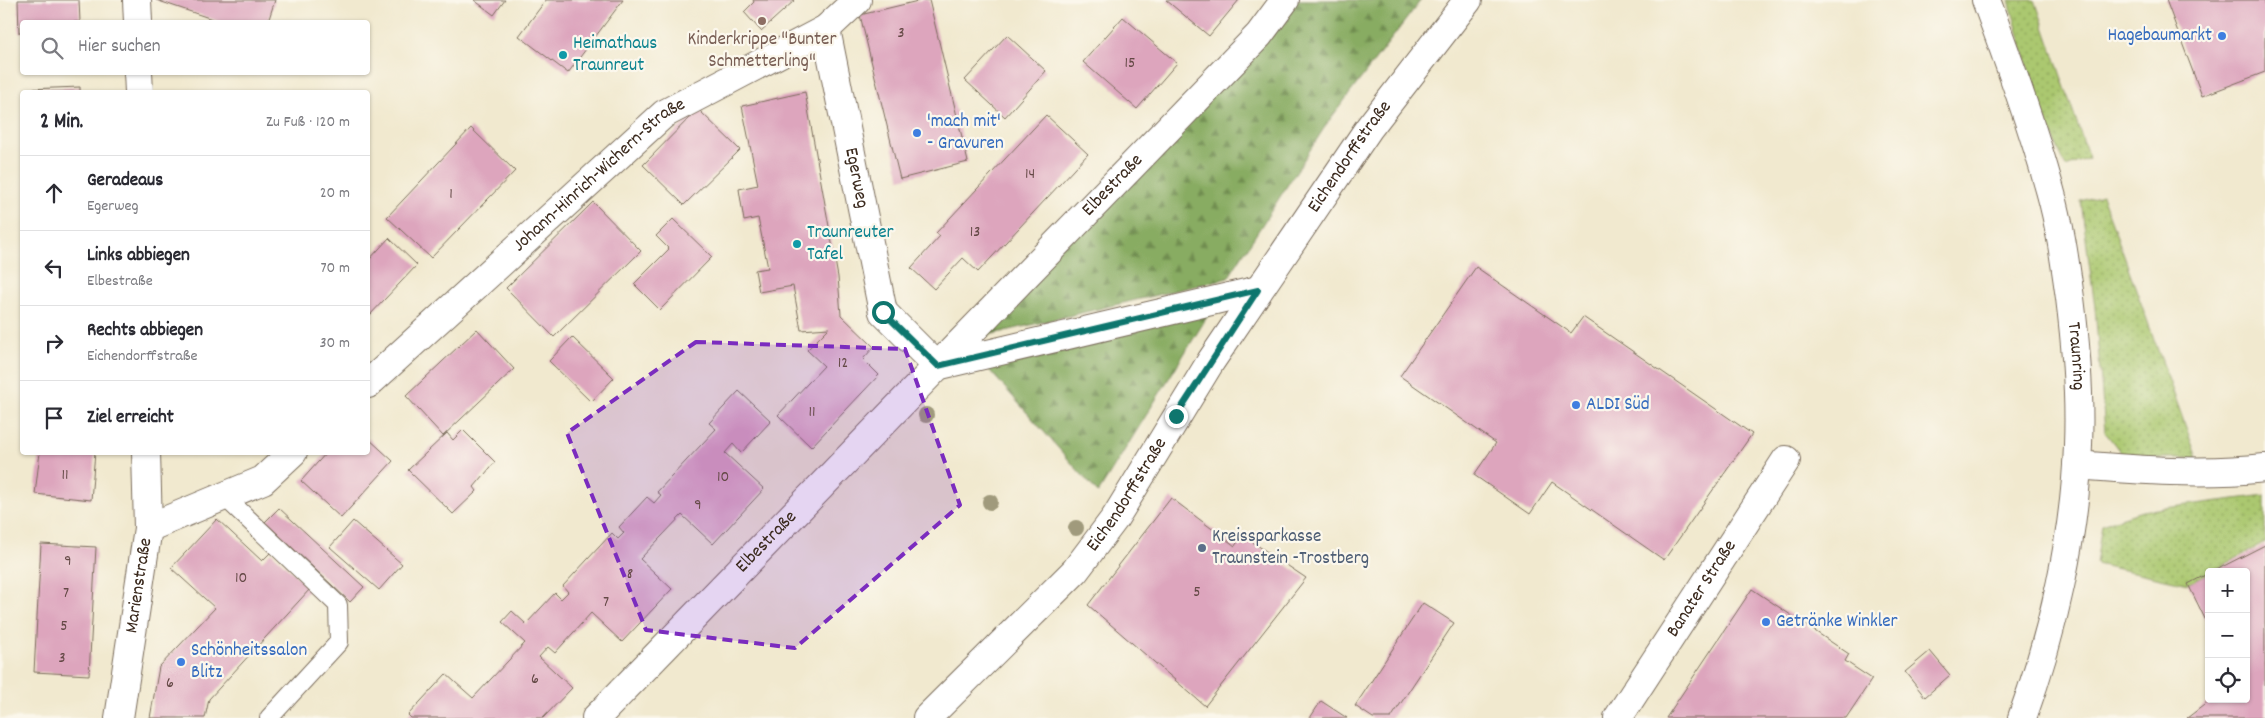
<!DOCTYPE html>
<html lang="de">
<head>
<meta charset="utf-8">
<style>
  :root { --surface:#fff; --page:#f2f2f3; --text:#2b2b33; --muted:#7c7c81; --line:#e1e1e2 }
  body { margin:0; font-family:Dekko,sans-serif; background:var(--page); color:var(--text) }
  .controls { position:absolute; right:15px; bottom:15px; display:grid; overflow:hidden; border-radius:5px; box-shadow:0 1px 4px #0004 }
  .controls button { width:45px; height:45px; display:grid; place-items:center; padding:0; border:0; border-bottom:1px solid var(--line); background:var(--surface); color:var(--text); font:25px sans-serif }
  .stop { position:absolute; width:15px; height:15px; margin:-11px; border:4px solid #0f766e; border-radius:50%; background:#fff }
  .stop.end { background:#0f766e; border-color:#fff; box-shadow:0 1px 5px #0008 }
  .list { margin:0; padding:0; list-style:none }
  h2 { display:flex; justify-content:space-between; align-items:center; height:65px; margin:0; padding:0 20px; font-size:21px }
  h2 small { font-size:16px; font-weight:400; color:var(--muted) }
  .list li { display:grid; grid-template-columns:32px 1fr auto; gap:15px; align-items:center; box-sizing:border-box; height:75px; padding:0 20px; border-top:1px solid var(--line) }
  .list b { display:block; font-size:19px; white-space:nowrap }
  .list p { margin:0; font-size:16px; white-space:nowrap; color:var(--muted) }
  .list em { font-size:16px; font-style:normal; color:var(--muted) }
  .icon { flex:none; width:28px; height:28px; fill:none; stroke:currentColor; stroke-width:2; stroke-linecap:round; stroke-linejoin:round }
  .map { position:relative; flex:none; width:2265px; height:718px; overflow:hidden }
  .search { position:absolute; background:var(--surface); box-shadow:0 1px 4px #0004; left:20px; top:20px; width:350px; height:55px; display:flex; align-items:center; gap:12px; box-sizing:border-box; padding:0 18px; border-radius:5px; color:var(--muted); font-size:19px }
  .panel { position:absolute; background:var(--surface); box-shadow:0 1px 4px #0004; left:20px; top:90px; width:350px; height:365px; border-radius:5px }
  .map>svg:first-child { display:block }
</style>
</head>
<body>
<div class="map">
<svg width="2265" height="718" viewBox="0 0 2265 718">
  <defs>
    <pattern id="grass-dots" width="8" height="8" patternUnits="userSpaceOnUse" patternTransform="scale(1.25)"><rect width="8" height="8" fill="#abc86f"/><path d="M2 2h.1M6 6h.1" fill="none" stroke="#8ca35b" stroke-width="1.8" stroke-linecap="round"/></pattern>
    <pattern id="forest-firs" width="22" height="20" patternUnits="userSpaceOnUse" patternTransform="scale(1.25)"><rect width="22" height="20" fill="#88ac62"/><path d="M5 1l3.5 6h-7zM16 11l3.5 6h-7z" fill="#708c50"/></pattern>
  </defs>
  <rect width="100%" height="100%" fill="#fbf7ec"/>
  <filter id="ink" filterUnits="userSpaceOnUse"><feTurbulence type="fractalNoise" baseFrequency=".02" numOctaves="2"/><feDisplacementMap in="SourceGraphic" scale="10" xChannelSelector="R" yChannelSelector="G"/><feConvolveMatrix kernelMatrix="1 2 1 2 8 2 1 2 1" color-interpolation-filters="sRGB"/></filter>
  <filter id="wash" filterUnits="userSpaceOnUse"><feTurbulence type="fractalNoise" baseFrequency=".0096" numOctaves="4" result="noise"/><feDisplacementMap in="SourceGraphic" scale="20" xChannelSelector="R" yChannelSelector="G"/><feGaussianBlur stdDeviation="1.12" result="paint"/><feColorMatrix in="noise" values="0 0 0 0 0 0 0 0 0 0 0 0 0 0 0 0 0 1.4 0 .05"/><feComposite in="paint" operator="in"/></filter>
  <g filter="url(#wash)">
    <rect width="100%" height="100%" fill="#f1e9cf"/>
    <g fill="url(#grass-dots)" stroke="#737946">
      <path d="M 2009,0 L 2035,0 L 2089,158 L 2066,167 L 2037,99 Z"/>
      <path d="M 2102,195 L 2197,458 L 2125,458 L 2105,432 L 2095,308 L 2081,201 Z"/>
      <path d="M 2265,495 L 2265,543 L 2188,584 L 2096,564 L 2102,524 L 2142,511 Z"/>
    </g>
    <g fill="url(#forest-firs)" stroke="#626b40">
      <path d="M 1292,0 L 1421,0 L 1328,122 L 1228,278 L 972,339 Z"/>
      <path d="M 1212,309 L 1098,493 L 983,363 Z"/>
    </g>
    <g id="blocks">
      <g fill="#dda5bd">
        <path d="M 18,0 L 79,0 L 80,22 L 22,22 L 22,33 L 19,33 Z"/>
        <path d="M 156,0 L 275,0 L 268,22 L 221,22 Z"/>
        <path d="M 474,0 L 505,0 L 494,15 Z"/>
        <path d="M 546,0 L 623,0 L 568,73 L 519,36 Z"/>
        <path d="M 753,0 L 795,0 L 761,31 L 744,12 L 754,2 Z"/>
        <path d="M 922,0 L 929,0 L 968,162 L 900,179 L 860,15 Z"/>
        <path d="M 1166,0 L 1239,0 L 1209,36 Z"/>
        <path d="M 2166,0 L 2265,0 L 2265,72 L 2202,96 Z"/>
        <path d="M 1123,17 L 1177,63 L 1137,109 L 1083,62 Z"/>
        <path d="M 1007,35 L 1046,71 L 1005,117 L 965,80 Z"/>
        <path d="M 80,87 L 80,92 L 28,92 L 28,89 Z"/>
        <path d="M 805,92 L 838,277 L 841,315 L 874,347 L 863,359 L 879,375 L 811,447 L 778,415 L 824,366 L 807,350 L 829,328 L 801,330 L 793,286 L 759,292 L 755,270 L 768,268 L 758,218 L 744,221 L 739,189 L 758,185 L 742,106 Z"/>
        <path d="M 698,109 L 740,150 L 684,205 L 643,165 Z"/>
        <path d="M 1046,115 L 1088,154 L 978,272 L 963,258 L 934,289 L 911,268 L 940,236 L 936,233 Z"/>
        <path d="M 471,128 L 515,171 L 431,258 L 387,217 Z"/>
        <path d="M 593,202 L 641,251 L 554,337 L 506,288 Z"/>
        <path d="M 673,219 L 712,257 L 660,310 L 634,284 L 669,249 L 656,236 Z"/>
        <path d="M 389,238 L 417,265 L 368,317 L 368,261 Z"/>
        <path d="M 1476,267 L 1571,333 L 1583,317 L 1752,434 L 1664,560 L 1552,482 L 1530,514 L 1474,475 L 1496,443 L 1400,376 Z"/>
        <path d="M 477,329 L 514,369 L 443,436 L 406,396 Z"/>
        <path d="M 572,337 L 614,378 L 591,402 L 549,361 Z"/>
        <path d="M 739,391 L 771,421 L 741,453 L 733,444 L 725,453 L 764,489 L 713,544 L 682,515 L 640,559 L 672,589 L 622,642 L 591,613 L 555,653 L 548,647 L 539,657 L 572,688 L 543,718 L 411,718 L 408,715 L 446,674 L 473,698 L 525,643 L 502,622 L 512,611 L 526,624 L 555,593 L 561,599 L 568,592 L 563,586 L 612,533 L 618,539 L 624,533 L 619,527 L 647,497 L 654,503 L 661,495 L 657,492 L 716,429 L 709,423 Z"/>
        <path d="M 463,430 L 495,462 L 474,487 L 477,491 L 453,514 L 408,470 L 447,433 L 453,440 Z"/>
        <path d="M 368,438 L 393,461 L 341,518 L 301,481 L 327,452 L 368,452 Z"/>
        <path d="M 40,452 L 95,452 L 91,500 L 35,494 Z"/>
        <path d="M 1171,498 L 1235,546 L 1242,535 L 1306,578 L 1205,706 L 1088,605 Z"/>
        <path d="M 279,508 L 364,587 L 350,602 L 265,522 Z"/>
        <path d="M 217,519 L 262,561 L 271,552 L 310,589 L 209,699 L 205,718 L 150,718 L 159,667 L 215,608 L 171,568 Z"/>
        <path d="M 353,521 L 402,564 L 379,590 L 330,547 Z"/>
        <path d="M 41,544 L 96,547 L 89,675 L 34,672 Z"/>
        <path d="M 2265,545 L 2265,718 L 2187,718 L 2212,699 L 2246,699 L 2246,572 L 2212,572 Z"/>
        <path d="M 2209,573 L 2209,627 L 2188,584 Z"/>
        <path d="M 1752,589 L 1849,654 L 1845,661 L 1872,679 L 1846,718 L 1666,718 Z"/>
        <path d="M 1423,603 L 1454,623 L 1391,718 L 1373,718 L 1355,706 Z"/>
        <path d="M 1930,651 L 1950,675 L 1925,697 L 1905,672 Z"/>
        <path d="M 1321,701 L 1347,718 L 1310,718 Z"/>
      </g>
    </g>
  </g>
  <g filter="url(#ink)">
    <use href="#blocks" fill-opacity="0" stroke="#7b6d5c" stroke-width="1"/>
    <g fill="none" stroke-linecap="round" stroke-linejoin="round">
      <defs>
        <path id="service" d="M 224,496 L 338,605 L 339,642 L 269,718"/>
        <g id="minor">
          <path d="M 137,0 L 138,22"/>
          <path id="s1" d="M 826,29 L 883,312 L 937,366 L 1258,290"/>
          <path d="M 138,72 L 139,92"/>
          <path id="s2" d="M 368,384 L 664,114 L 826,29 L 857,0"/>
          <path d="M 2077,465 C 2139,470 2203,475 2265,468"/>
          <path d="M 148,528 L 263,480 L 293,452"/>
          <path id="s3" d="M 119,718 L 148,528 L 146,452"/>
          <path id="s4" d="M 596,718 L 1259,35 L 1285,0"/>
          <path id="s5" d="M 927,718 L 1075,571 L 1115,518 L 1211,361 L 1369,128 L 1468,0"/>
          <path id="s6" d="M 1618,718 L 1786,460"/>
        </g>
        <g id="tertiary">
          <path id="s7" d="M 1986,0 C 2009,63 2032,125 2050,190 C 2060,225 2065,262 2070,298 C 2076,346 2080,396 2078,445 C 2075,536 2053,633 2022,718"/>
        </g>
      </defs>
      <use href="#service" stroke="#7b6d5c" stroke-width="20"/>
      <use href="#minor" stroke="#7b6d5c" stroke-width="30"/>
      <use href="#tertiary" stroke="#7b6d5c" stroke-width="30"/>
      <use href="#service" stroke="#fff" stroke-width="18"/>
      <use href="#minor" stroke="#fff" stroke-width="28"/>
      <use href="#tertiary" stroke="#fff" stroke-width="28"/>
    </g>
    <g fill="#a09a7b">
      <circle cx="926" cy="415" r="8"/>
      <circle cx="990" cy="502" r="8"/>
      <circle cx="1076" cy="528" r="8"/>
    </g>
  </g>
  <g fill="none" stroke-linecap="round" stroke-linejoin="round" filter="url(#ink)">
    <path stroke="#0f766e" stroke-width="6" d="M 883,312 L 938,366 L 1258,290 L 1176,416"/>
  </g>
  <path fill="#7b2cbf" fill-opacity="0.2" stroke="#7b2cbf" stroke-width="4" stroke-dasharray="10 6" stroke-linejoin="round" d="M 696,342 L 905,349 L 960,505 L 795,648 L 646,630 L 567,433 Z"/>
  <circle fill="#8d6e63" stroke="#fbf7ec" stroke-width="2" cx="762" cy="21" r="5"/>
  <g fill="#3f7fe0" stroke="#fbf7ec" stroke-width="2">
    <circle cx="2222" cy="36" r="5"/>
    <circle cx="917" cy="133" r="5"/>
    <circle cx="1576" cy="405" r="5"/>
    <circle cx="1766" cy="622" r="5"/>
    <circle cx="181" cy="662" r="5"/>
  </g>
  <g fill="#0f9aa8" stroke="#fbf7ec" stroke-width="2">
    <circle cx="563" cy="55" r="5"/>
    <circle cx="797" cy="244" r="5"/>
  </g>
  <circle fill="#5c6f8a" stroke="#fbf7ec" stroke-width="2" cx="1202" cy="548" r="5"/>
  <g text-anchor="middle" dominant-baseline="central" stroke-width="4.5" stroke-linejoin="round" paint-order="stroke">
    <g font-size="16" fill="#644946">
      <text x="901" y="33">3</text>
      <text x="1130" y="63">15</text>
      <text x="1030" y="174">14</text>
      <text x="451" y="194">1</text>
      <text x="975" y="232">13</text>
      <text x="843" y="363">12</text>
      <text x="812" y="412">11</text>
      <text x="65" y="475">11</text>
      <text x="723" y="477">10</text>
      <text x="698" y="505">9</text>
      <text x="68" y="561">9</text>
      <text x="630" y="574">8</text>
      <text x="241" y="578">10</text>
      <text x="1197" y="592">5</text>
      <text x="66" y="593">7</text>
      <text x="606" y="602">7</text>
      <text x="64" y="626">5</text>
      <text x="62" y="658">3</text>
      <text x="535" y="679">6</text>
      <text x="170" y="683">6</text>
    </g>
    <g font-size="19" fill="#366cbe" stroke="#fbf7ec" text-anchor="start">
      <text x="2212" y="36" text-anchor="end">Hagebaumarkt</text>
      <text x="927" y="122">'mach mit'<tspan x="927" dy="22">- Gravuren</tspan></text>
      <text x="1586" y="405">ALDI Süd</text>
      <text x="1776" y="622">Getränke Winkler</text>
      <text x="191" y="651">Schönheitssalon<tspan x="191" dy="22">Blitz</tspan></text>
    </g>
    <g font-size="19" fill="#785e54" stroke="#fbf7ec">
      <text x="762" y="40">Kinderkrippe "Bunter<tspan x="762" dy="22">Schmetterling"</tspan></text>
    </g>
    <g font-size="19" fill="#0d838f" stroke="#fbf7ec" text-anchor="start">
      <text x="573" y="44">Heimathaus<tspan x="573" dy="22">Traunreut</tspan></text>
      <text x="807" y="233">Traunreuter<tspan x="807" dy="22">Tafel</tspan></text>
    </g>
    <g font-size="19" fill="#3b2a1e" stroke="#fbf7ec">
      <text stroke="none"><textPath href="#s5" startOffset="706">Eichendorffstraße</textPath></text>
      <text stroke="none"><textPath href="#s2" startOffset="312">Johann-Hinrich-Wichern-Straße</textPath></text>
      <text stroke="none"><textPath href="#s1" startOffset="152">Egerweg</textPath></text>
      <text stroke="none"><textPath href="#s4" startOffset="742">Elbestraße</textPath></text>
      <text stroke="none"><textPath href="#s7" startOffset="369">Traunring</textPath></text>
      <text stroke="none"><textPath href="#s5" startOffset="301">Eichendorffstraße</textPath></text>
      <text stroke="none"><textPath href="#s4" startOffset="245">Elbestraße</textPath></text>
      <text stroke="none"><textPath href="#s3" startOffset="134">Marienstraße</textPath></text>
      <text stroke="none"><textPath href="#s6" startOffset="154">Banater Straße</textPath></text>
    </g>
    <g font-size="19" fill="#4e5e75" stroke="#fbf7ec" text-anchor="start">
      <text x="1212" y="537">Kreissparkasse<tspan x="1212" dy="22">Traunstein -Trostberg</tspan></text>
    </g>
  </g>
</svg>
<div class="controls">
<button>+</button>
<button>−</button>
<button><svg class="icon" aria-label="locate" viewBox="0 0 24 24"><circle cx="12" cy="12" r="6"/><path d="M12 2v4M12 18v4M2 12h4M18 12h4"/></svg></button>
</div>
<div class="stop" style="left:883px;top:312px"></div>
<div class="stop end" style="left:1176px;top:416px"></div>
<div class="search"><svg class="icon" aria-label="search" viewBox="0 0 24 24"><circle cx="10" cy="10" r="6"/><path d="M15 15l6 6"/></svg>Hier suchen</div>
<section class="panel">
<h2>2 Min.<small>Zu Fuß · 120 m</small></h2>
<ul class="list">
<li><svg class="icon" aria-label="ahead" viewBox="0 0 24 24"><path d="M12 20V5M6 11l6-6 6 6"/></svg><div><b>Geradeaus</b><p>Egerweg</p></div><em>20 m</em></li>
<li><svg class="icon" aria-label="left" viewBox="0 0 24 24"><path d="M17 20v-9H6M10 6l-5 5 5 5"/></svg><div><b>Links abbiegen</b><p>Elbestraße</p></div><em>70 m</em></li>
<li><svg class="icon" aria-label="right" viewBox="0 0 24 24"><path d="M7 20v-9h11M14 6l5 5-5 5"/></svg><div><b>Rechts abbiegen</b><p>Eichendorffstraße</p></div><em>30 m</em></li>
<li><svg class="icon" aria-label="arrive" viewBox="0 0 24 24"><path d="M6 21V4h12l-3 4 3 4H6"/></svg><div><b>Ziel erreicht</b></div></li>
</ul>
</section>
</div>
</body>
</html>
